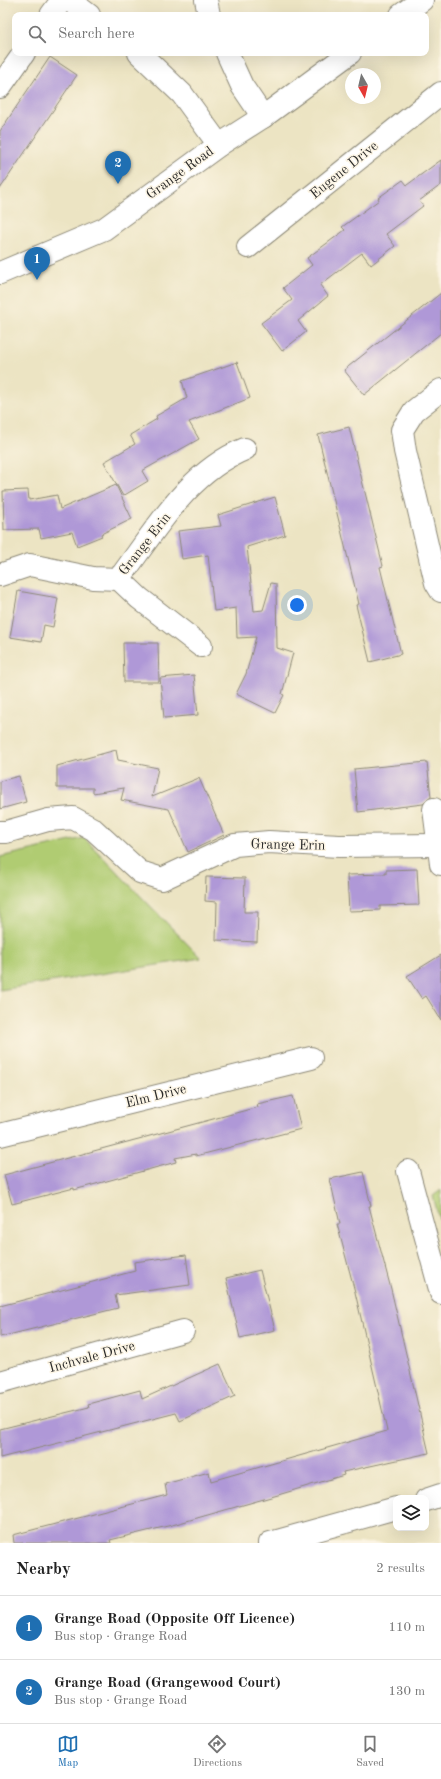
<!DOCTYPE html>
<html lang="en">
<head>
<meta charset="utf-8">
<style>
  :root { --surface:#fff; --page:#f6f6f6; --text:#222; --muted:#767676; --line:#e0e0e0; --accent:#1f6fb2 }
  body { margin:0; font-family:"Old Standard TT",serif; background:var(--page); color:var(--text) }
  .controls { position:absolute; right:12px; bottom:12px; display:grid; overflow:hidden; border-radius:8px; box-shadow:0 4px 16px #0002 }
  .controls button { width:36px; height:36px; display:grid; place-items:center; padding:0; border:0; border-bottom:1px solid var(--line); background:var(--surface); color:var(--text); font:20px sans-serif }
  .compass { position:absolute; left:345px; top:68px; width:36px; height:36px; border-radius:50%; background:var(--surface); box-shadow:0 4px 16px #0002; rotate:172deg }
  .you { position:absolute; left:297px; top:605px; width:14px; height:14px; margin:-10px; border:3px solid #fff; border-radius:50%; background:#1a73e8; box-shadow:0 0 0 6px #1a73e833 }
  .badge { display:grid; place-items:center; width:26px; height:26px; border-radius:50%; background:var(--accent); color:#fff; font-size:13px; font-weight:700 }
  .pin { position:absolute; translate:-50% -33px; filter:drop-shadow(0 1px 2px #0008) }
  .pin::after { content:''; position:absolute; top:21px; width:14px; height:12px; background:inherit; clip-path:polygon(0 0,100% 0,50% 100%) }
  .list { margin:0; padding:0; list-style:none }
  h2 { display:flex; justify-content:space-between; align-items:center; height:52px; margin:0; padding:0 16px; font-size:17px }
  h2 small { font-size:13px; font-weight:400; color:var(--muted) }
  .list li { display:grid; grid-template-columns:26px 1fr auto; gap:12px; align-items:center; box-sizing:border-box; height:64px; padding:0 16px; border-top:1px solid var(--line) }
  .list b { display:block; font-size:15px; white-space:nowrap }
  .list p { margin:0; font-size:13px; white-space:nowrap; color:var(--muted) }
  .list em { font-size:13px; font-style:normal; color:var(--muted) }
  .icon { flex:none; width:22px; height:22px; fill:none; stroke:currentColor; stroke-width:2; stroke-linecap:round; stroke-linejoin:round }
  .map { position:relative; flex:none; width:441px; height:1543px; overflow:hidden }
  .search { position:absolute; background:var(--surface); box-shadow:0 4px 16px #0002; left:12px; right:12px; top:12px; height:44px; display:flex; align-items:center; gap:10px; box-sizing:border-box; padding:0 14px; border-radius:8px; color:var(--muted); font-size:15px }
  .sheet { height:180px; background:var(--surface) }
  nav { display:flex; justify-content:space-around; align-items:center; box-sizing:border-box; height:56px; border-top:1px solid var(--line); background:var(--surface); font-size:11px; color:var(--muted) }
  nav a { display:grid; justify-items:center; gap:2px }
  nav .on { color:var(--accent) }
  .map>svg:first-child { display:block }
</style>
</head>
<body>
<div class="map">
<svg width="441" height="1543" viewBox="0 0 441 1543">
  <rect width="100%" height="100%" fill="#fcf5e5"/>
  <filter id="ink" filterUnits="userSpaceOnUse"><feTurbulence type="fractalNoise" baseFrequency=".025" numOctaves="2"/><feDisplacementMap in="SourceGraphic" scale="8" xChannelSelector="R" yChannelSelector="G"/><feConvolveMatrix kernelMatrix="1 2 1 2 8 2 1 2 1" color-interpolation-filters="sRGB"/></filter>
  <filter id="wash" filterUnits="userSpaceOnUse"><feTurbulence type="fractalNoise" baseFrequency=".012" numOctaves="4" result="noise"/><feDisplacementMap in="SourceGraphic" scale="16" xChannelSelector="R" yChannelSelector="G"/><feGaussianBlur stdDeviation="0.9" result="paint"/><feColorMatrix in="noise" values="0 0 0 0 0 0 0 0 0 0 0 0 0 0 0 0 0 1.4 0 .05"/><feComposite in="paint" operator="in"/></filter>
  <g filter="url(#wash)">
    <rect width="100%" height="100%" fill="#ece4c3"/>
    <g fill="#b0cc72" stroke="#6e7c4e">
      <path d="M 84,838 L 201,958 L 0,990 L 0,857 Z"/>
      <path d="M 441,1190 L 441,1226 L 433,1196 Z"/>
    </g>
    <g id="blocks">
      <g fill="#af98d7">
        <path d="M 50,57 L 77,75 L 0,189 L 0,131 Z"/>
        <path d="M 441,160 L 441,185 L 419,201 L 423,206 L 386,234 L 395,246 L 371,265 L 362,253 L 320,285 L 328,296 L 298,321 L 306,332 L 282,351 L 261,323 L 292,300 L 283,288 L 312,265 L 307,258 L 345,230 L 342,227 L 379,200 L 378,198 L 403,180 L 407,185 Z"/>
        <path d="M 441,293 L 441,333 L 364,395 L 344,370 Z"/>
        <path d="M 237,362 L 250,398 L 189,422 L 199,439 L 142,471 L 148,481 L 123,496 L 104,462 L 135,444 L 130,435 L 157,419 L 156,416 L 187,398 L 182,381 Z"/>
        <path d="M 349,427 L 383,566 L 380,567 L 401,654 L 370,662 L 356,605 L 359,604 L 318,435 Z"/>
        <path d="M 116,485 L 132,519 L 101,534 L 102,536 L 77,546 L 72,532 L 41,538 L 39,529 L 4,530 L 3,491 L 28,490 L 29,500 L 57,495 L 60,509 Z"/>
        <path d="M 275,497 L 285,535 L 247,547 L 254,611 L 263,610 L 271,583 L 276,584 L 277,648 L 293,653 L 282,694 L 284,695 L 275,713 L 236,694 L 246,674 L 256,637 L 237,638 L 236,608 L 214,611 L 208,555 L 182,559 L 178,531 L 221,526 L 218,515 Z"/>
        <path d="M 18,591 L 58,598 L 53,627 L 44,625 L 41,642 L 10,637 Z"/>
        <path d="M 123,643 L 158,643 L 159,682 L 124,682 Z"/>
        <path d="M 194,675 L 198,715 L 164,718 L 160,678 Z"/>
        <path d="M 116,750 L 118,760 L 158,768 L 152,797 L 199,778 L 224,835 L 188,852 L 169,809 L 121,800 L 124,788 L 93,793 L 93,788 L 57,788 L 57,766 Z"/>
        <path d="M 427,762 L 431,797 L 423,804 L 358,812 L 354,769 Z"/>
        <path d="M 19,776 L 26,802 L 0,809 L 0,781 Z"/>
        <path d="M 417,869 L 419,905 L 380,906 L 380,910 L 349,911 L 347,875 L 386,874 L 386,870 Z"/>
        <path d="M 206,877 L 245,878 L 244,912 L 258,912 L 257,942 L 216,940 L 217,902 L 205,901 Z"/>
        <path d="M 441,955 L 441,1020 L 426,996 L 422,999 L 407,976 Z"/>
        <path d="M 293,1096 L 301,1129 L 196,1156 L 196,1154 L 175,1158 L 176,1162 L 74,1190 L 74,1188 L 12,1204 L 4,1175 L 258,1107 L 257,1104 Z"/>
        <path d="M 363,1172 L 371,1206 L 369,1206 L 391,1289 L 429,1453 L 343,1472 L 344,1475 L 278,1495 L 176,1524 L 110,1540 L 111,1543 L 14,1543 L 13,1535 L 167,1495 L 165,1484 L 209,1472 L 211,1481 L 387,1431 L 355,1292 L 337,1224 L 340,1224 L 330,1179 Z"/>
        <path d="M 186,1255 L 190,1285 L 115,1295 L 118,1308 L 0,1337 L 0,1306 L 135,1271 L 134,1262 Z"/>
        <path d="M 260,1270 L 275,1330 L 240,1338 L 226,1278 Z"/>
        <path d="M 220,1364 L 235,1396 L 180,1421 L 176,1413 L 0,1458 L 0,1429 L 89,1407 L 88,1404 L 140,1390 L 142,1399 Z"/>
      </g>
    </g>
  </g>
  <g filter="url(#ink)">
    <use href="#blocks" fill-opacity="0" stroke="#8c8877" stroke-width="1"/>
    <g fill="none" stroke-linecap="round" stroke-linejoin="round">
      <defs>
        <g id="minor">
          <path d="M 69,0 L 89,15"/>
          <path d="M 206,0 L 209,15"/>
          <path d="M 51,15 L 62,0"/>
          <path d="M 139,53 L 182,94 L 219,145"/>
          <path d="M 227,53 L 242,86 L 263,117"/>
          <path d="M 0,87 L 24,53"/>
          <path d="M 248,247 L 441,93"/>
          <path d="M 441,390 L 414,411 L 402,430 L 405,451 L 436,583 L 441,591"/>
          <path d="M 0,575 L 30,565 L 93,578 L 119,579 C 155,531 188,472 245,449"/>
          <path d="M 119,579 L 139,598 L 201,646"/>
          <path d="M 434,809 L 441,864"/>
          <path d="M 0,832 L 6,832 L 48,820 L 73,818 L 93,829 L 140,872 L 162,879 L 235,845 L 269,842 L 339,846 L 438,845"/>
          <path d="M 0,1135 L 311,1058"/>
          <path d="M 408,1171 L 441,1293"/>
          <path d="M 0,1382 L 183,1331"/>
          <path d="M 426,1500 L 441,1495"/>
          <path d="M 270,1543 L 396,1508"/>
        </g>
        <g id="secondary">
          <path d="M 401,15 L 422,0"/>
          <path d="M 0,273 L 104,229 L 219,145 L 263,117 L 350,53"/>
        </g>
      </defs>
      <use href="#minor" stroke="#8c8877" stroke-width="24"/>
      <use href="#secondary" stroke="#8c8877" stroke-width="24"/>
      <use href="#minor" stroke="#fff" stroke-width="22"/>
      <use href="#secondary" stroke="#fff" stroke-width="22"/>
    </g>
  </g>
  <g text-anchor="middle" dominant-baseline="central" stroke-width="3" stroke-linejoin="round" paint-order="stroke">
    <g font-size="14" fill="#2b2b2b" stroke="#fcf5e5">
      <text transform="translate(344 170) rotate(-39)">Eugene Drive</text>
      <text transform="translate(180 173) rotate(-36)">Grange Road</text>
      <text transform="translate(145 544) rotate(-52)">Grange Erin</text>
      <text transform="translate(288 845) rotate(1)">Grange Erin</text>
      <text transform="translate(156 1096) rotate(-14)">Elm Drive</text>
      <text transform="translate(92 1357) rotate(-15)">Inchvale Drive</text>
    </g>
  </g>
</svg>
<div class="controls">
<button><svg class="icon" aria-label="layers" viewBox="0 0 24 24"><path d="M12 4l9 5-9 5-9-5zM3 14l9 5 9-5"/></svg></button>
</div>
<svg class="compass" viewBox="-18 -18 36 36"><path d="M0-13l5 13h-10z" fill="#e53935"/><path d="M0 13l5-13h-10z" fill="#767676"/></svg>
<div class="you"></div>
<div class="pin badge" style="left:37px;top:280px">1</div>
<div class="pin badge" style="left:118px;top:184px">2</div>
<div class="search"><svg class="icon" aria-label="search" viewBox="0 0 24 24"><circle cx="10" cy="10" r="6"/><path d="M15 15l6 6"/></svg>Search here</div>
</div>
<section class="sheet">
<h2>Nearby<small>2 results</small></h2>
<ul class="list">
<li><span class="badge">1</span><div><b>Grange Road (Opposite Off Licence)</b><p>Bus stop · Grange Road</p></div><em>110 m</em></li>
<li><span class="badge">2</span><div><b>Grange Road (Grangewood Court)</b><p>Bus stop · Grange Road</p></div><em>130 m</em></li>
</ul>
</section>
<nav>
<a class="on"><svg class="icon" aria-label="map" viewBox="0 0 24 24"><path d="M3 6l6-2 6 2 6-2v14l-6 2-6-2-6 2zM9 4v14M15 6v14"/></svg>Map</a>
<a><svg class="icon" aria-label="directions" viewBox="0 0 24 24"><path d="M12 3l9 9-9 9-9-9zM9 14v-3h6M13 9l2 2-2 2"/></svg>Directions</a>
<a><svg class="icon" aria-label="saved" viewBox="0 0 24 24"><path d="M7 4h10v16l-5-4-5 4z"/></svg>Saved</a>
</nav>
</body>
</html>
